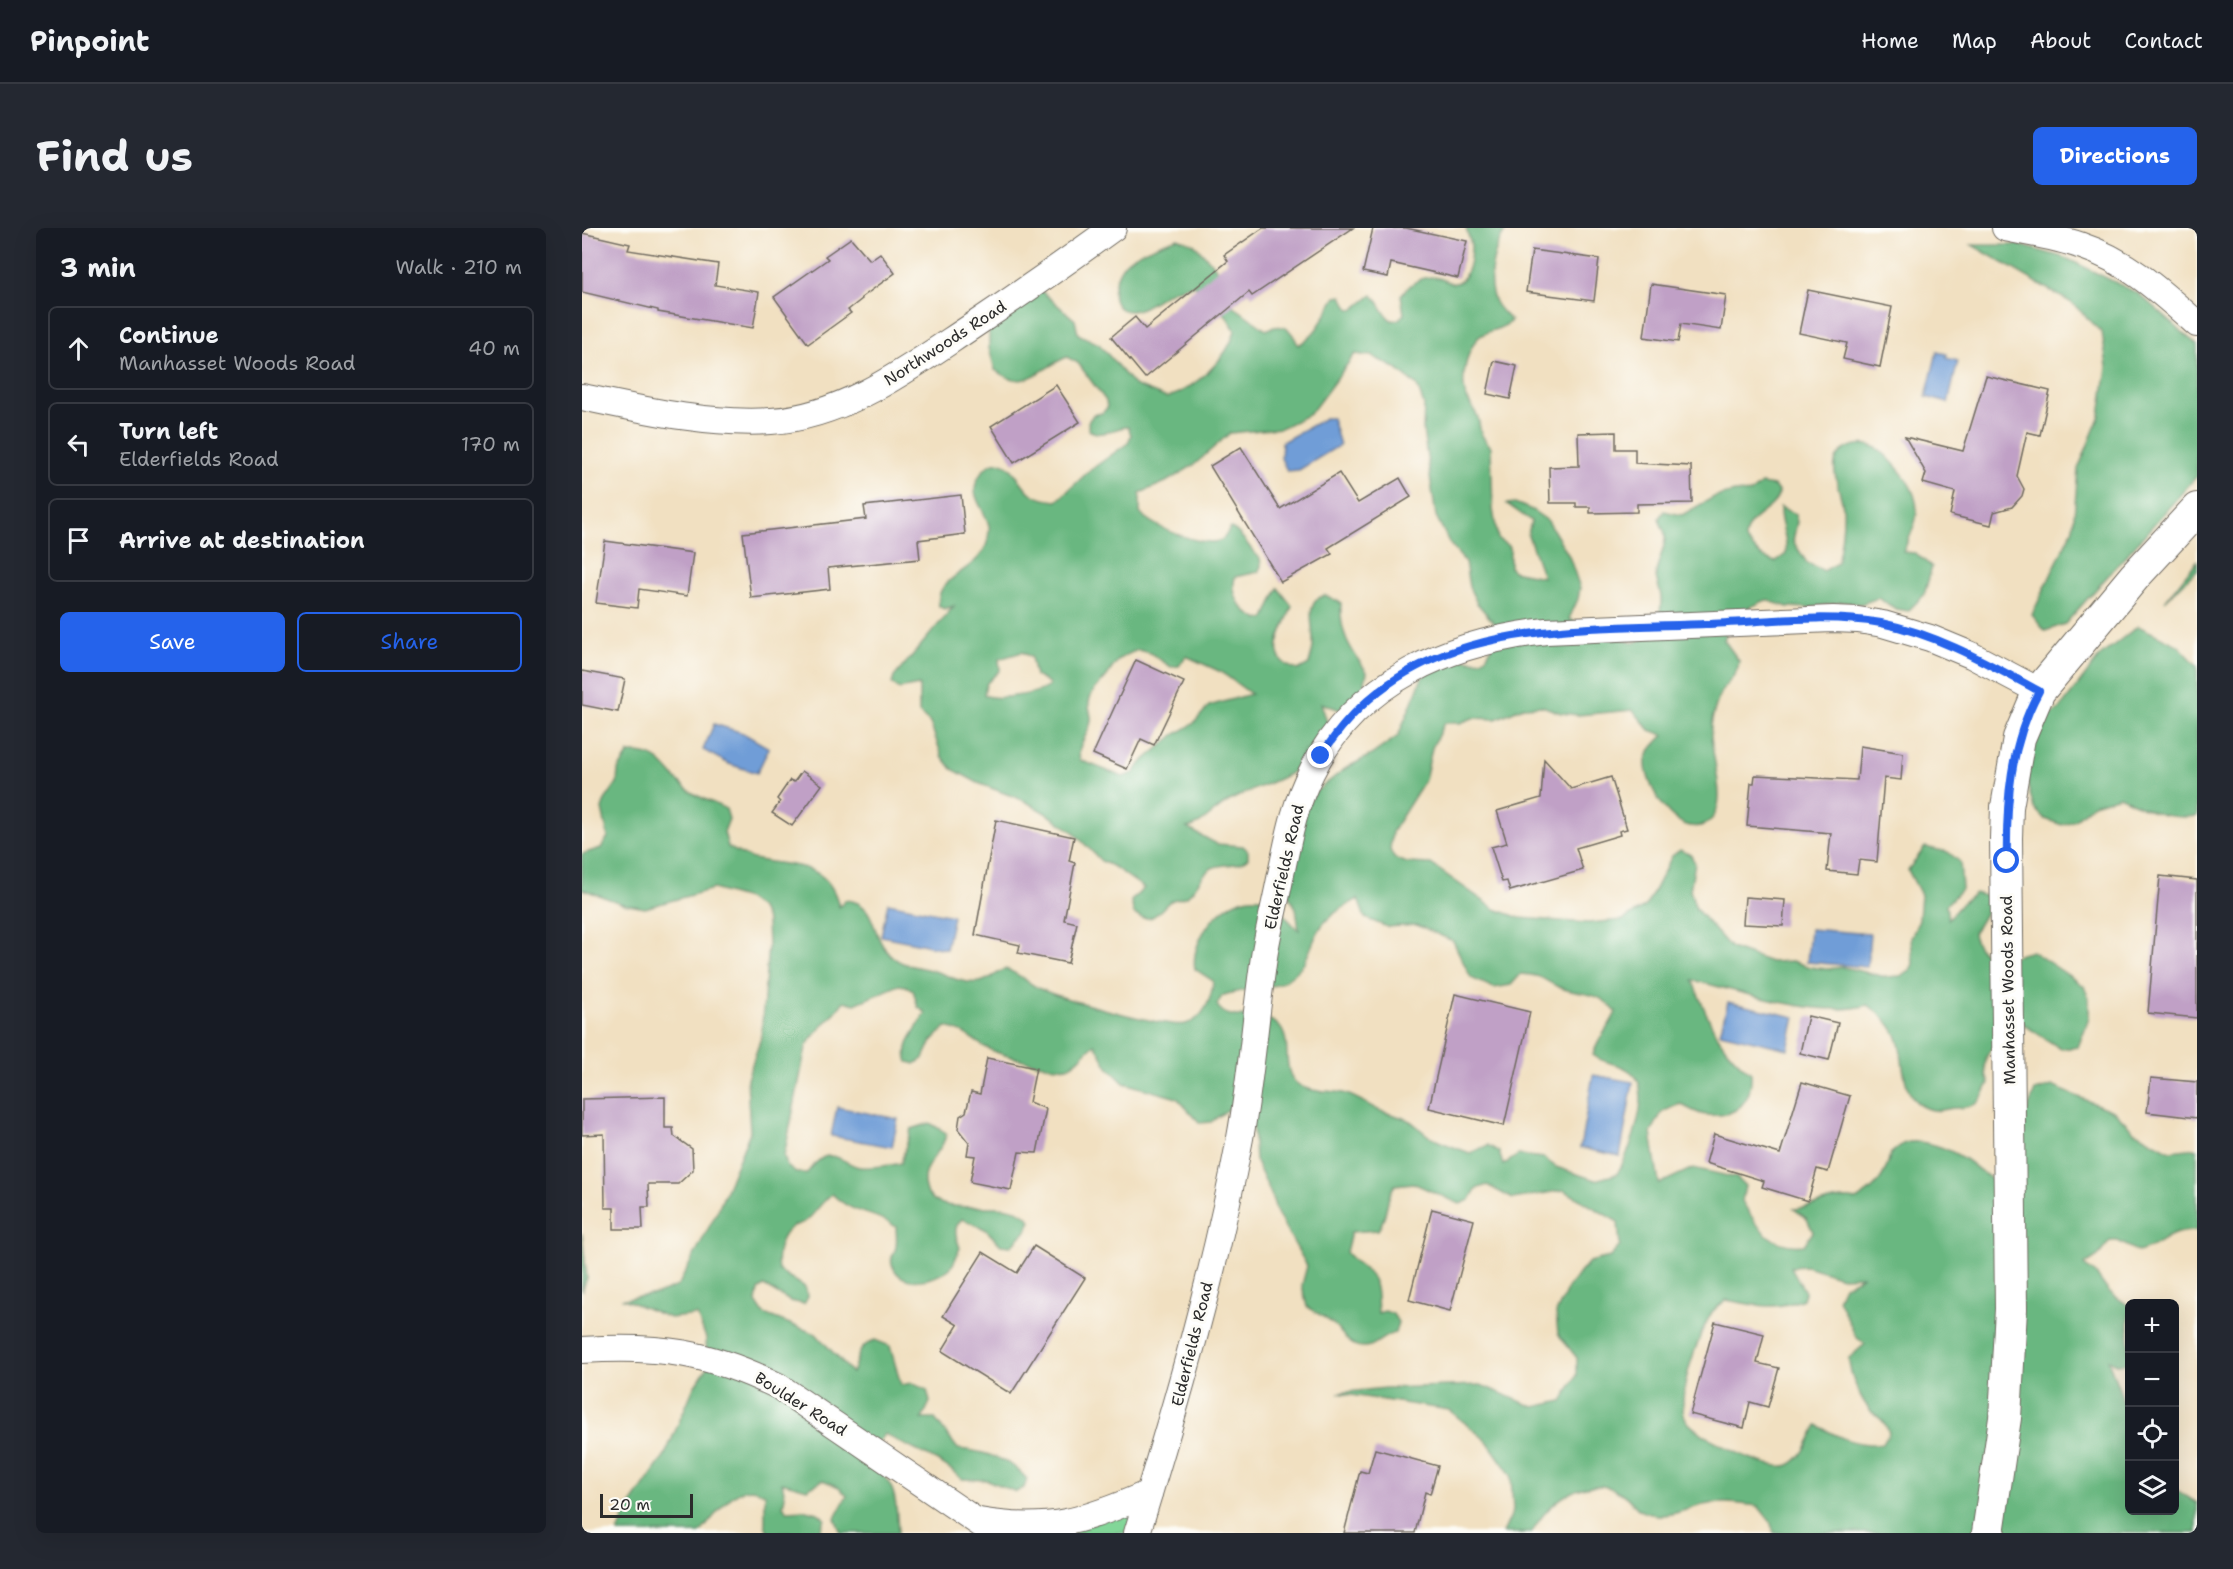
<!DOCTYPE html>
<html lang="en">
<head>
<meta charset="utf-8">
<style>
  :root { --surface:#171b24; --page:#242831; --text:#f1f3f6; --muted:#9ea1a6; --line:#363941; --accent:#2563eb }
  body { margin:0; font-family:"Shantell Sans",sans-serif; background:var(--page); color:var(--text) }
  .controls { position:absolute; right:18px; bottom:18px; display:grid; overflow:hidden; border-radius:9px; box-shadow:0 6px 24px #0002 }
  .controls button { width:54px; height:54px; display:grid; place-items:center; padding:0; border:0; border-bottom:2px solid var(--line); background:var(--surface); color:var(--text); font:30px sans-serif }
  .scale { position:absolute; left:18px; bottom:15px; width:93px; box-sizing:border-box; padding-left:6px; border:3px solid #2b2b2b; border-top:0; font-size:16px; line-height:21px; white-space:nowrap; color:#2b2b2b; -webkit-text-stroke:4px #fdfcf7; paint-order:stroke }
  .stop { position:absolute; width:18px; height:18px; margin:-14px; border:4px solid #2563eb; border-radius:50%; background:#fff }
  .stop.end { background:#2563eb; border-color:#fff; box-shadow:0 2px 6px #0008 }
  .list { margin:0; padding:0; list-style:none }
  h2 { display:flex; justify-content:space-between; align-items:center; height:78px; margin:0; padding:0 24px; font-size:26px }
  h2 small { font-size:20px; font-weight:400; color:var(--muted) }
  .list li { display:grid; grid-template-columns:39px 1fr auto; gap:18px; align-items:center; box-sizing:border-box; height:84px; margin:0 12px 12px; padding:0 12px; border:2px solid var(--line); border-radius:9px }
  .list b { display:block; font-size:22px; white-space:nowrap }
  .list p { margin:0; font-size:20px; white-space:nowrap; color:var(--muted) }
  .list em { font-size:20px; font-style:normal; color:var(--muted) }
  .actions { display:flex; gap:12px; padding:18px 24px }
  .actions a { flex:1; padding:14px 0; border:2px solid var(--accent); border-radius:9px; text-align:center; font-size:21px; color:var(--accent) }
  .actions .main { background:var(--accent); color:#fff }
  .icon { flex:none; width:33px; height:33px; fill:none; stroke:currentColor; stroke-width:2; stroke-linecap:round; stroke-linejoin:round }
  .map { position:relative; flex:none; width:1615px; height:1305px; overflow:hidden; border-radius:9px }
  header { display:flex; align-items:center; gap:36px; box-sizing:border-box; height:84px; padding:0 30px; background:var(--surface); border-bottom:2px solid var(--line) }
  header strong { font-size:28px }
  nav { display:flex; gap:33px; margin-inline-start:auto; font-size:21px }
  .intro { display:flex; align-items:center; justify-content:space-between; box-sizing:border-box; height:144px; padding:0 36px }
  h1 { margin:0; font-size:42px }
  .button { padding:15px 27px; border-radius:9px; background:var(--accent); color:#fff; font-size:21px; font-weight:700 }
  main { display:flex; gap:36px; padding:0 36px }
  aside { flex:1; background:var(--surface); border-radius:9px; box-shadow:0 6px 24px #0002 }
  .map>svg:first-child { display:block }
</style>
</head>
<body>
<header>
<strong>Pinpoint</strong>
<nav><a>Home</a><a>Map</a><a>About</a><a>Contact</a></nav>
</header>
<div class="intro"><h1>Find us</h1><a class="button">Directions</a></div>
<main>
<aside>
<h2>3 min<small>Walk · 210 m</small></h2>
<ul class="list">
<li><svg class="icon" aria-label="ahead" viewBox="0 0 24 24"><path d="M12 20V5M6 11l6-6 6 6"/></svg><div><b>Continue</b><p>Manhasset Woods Road</p></div><em>40 m</em></li>
<li><svg class="icon" aria-label="left" viewBox="0 0 24 24"><path d="M17 20v-9H6M10 6l-5 5 5 5"/></svg><div><b>Turn left</b><p>Elderfields Road</p></div><em>170 m</em></li>
<li><svg class="icon" aria-label="arrive" viewBox="0 0 24 24"><path d="M6 21V4h12l-3 4 3 4H6"/></svg><div><b>Arrive at destination</b></div></li>
</ul>
<div class="actions"><a class="main">Save</a><a>Share</a></div>
</aside>
<div class="map">
<svg width="1615" height="1305" viewBox="0 0 1615 1305">
  <rect width="100%" height="100%" fill="#fdfcf7"/>
  <filter id="ink" filterUnits="userSpaceOnUse"><feTurbulence type="fractalNoise" baseFrequency=".0167" numOctaves="2"/><feDisplacementMap in="SourceGraphic" scale="12" xChannelSelector="R" yChannelSelector="G"/><feConvolveMatrix kernelMatrix="1 2 1 2 8 2 1 2 1" color-interpolation-filters="sRGB"/></filter>
  <filter id="wash" filterUnits="userSpaceOnUse"><feTurbulence type="fractalNoise" baseFrequency=".008" numOctaves="4" result="noise"/><feDisplacementMap in="SourceGraphic" scale="24" xChannelSelector="R" yChannelSelector="G"/><feGaussianBlur stdDeviation="1.35" result="paint"/><feColorMatrix in="noise" values="0 0 0 0 0 0 0 0 0 0 0 0 0 0 0 0 0 1.4 0 .05"/><feComposite in="paint" operator="in"/></filter>
  <g filter="url(#wash)">
    <rect width="100%" height="100%" fill="#f1e0c1"/>
    <path fill="#82d698" stroke="#568062" stroke-width="1.5" d="M 567,1265 L 555,1305 L 412,1305 Z"/>
    <g fill="#69b780" stroke="#4a7156" stroke-width="1.5" fill-rule="evenodd">
      <path d="M 884,0 L 925,0 C 912,19 903,52 913,74 C 917,82 924,87 929,93 C 920,103 904,101 896,110 C 885,122 879,149 883,165 C 885,174 893,181 896,190 C 900,207 896,204 909,219 L 911,281 L 916,311 L 928,319 L 928,340 L 931,343 L 961,349 L 946,307 L 949,293 L 925,276 L 933,275 L 950,282 L 966,293 L 987,328 L 998,360 L 996,371 L 987,391 L 1051,415 C 1068,410 1080,389 1079,371 C 1079,363 1075,356 1074,348 C 1074,334 1084,322 1083,307 C 1083,302 1078,297 1077,290 L 1082,283 L 1100,287 L 1132,269 L 1153,264 L 1168,265 L 1179,256 L 1192,258 L 1197,265 C 1192,285 1164,286 1163,311 L 1179,328 L 1193,334 L 1204,326 C 1206,305 1197,299 1198,279 L 1213,286 L 1215,294 L 1211,313 L 1225,335 L 1242,343 L 1255,335 C 1259,317 1262,299 1261,280 C 1260,267 1250,247 1253,235 C 1257,216 1286,211 1299,223 C 1316,239 1336,260 1335,285 C 1334,298 1326,312 1321,324 L 1333,325 L 1350,339 L 1342,367 L 1326,383 L 1314,381 L 1296,370 L 1279,376 L 1259,374 L 1227,380 L 1206,379 L 1184,372 L 1150,387 L 1142,412 L 1157,433 C 1156,446 1149,450 1142,460 C 1136,469 1130,488 1129,499 C 1126,524 1151,579 1125,595 C 1095,613 1062,557 1064,533 C 1066,522 1075,515 1082,507 L 1068,502 L 1051,482 L 996,487 L 979,485 L 960,478 L 941,479 L 914,491 L 891,490 L 878,495 L 862,495 L 850,520 L 843,552 L 810,604 L 808,622 L 812,630 L 825,635 L 849,636 L 913,681 L 938,690 L 1006,695 L 1041,692 L 1064,678 L 1090,628 L 1098,622 L 1108,626 L 1113,635 L 1108,662 L 1114,681 L 1149,720 L 1189,734 L 1210,733 L 1228,739 L 1245,741 L 1261,739 L 1304,749 L 1318,748 L 1327,744 L 1331,736 L 1329,710 L 1337,691 L 1339,667 L 1326,642 L 1343,619 L 1366,624 L 1378,634 L 1380,660 L 1364,677 L 1366,691 L 1380,675 L 1393,665 L 1411,670 L 1413,679 L 1404,684 L 1391,706 C 1394,720 1402,726 1414,733 L 1450,723 L 1502,758 L 1507,771 L 1507,790 L 1496,819 L 1479,821 L 1441,796 C 1417,812 1394,823 1407,855 C 1398,875 1396,879 1374,880 C 1365,880 1360,884 1351,882 C 1317,875 1324,837 1316,812 C 1311,797 1298,785 1286,777 C 1236,791 1161,764 1110,752 C 1128,792 1133,817 1169,845 C 1171,873 1155,890 1125,887 C 1117,887 1106,880 1098,876 L 1080,884 L 1069,905 L 1077,956 L 1111,940 L 1155,950 L 1163,958 L 1160,973 C 1175,999 1189,1021 1222,1017 L 1231,1004 L 1225,991 L 1212,981 C 1234,980 1252,967 1274,972 C 1293,961 1304,949 1308,926 C 1312,923 1318,917 1323,915 C 1340,910 1367,921 1381,930 C 1394,938 1402,948 1416,954 L 1453,863 L 1470,858 L 1533,884 L 1552,903 L 1588,923 L 1615,920 L 1615,1003 C 1583,1002 1582,1017 1556,1024 L 1536,1013 L 1528,1013 L 1516,1028 L 1502,1037 L 1514,1046 L 1526,1063 L 1547,1078 L 1547,1135 L 1535,1136 L 1526,1132 L 1540,1169 L 1547,1206 L 1548,1282 L 1592,1282 L 1593,1261 L 1615,1275 L 1615,1305 L 1192,1305 L 1188,1293 L 1176,1278 C 1157,1276 1140,1273 1121,1277 C 1106,1280 1093,1288 1077,1287 C 1049,1285 1056,1275 1039,1265 C 1005,1244 964,1274 950,1305 L 921,1305 L 931,1283 L 929,1247 L 905,1213 L 867,1182 L 756,1165 L 803,1160 L 899,1157 L 952,1179 L 980,1173 L 995,1147 L 995,1130 L 976,1106 L 974,1085 L 987,1058 L 1007,1034 L 1028,1029 L 1038,1018 L 1036,994 L 982,962 L 931,971 L 905,957 L 894,961 L 888,972 L 878,976 L 831,955 L 813,957 C 802,971 807,987 796,1002 L 769,1004 L 764,1024 C 772,1036 789,1042 793,1056 C 796,1065 795,1076 796,1085 L 803,1083 L 811,1086 L 816,1094 L 813,1105 C 802,1107 797,1115 788,1118 C 768,1124 761,1104 750,1095 C 742,1089 733,1084 725,1079 L 720,1057 L 725,1038 L 695,985 L 689,966 L 673,932 L 671,898 L 652,877 L 629,894 L 618,895 L 595,870 L 542,855 L 526,839 L 513,816 C 503,823 496,836 485,839 C 475,842 415,826 405,820 C 390,812 382,802 364,799 L 350,813 L 342,830 L 333,836 L 326,834 C 319,817 336,799 344,785 L 336,779 L 331,762 L 324,758 L 317,757 L 273,776 L 262,773 C 251,790 233,802 224,819 L 202,928 L 205,938 L 214,945 L 225,945 C 229,940 235,932 242,929 C 254,924 266,937 278,939 C 284,940 314,937 319,935 L 329,901 L 348,895 L 364,905 C 363,924 336,937 343,960 C 355,997 430,962 449,993 L 444,1003 L 429,1018 L 419,1017 L 403,1001 L 380,991 C 370,1000 374,1008 378,1020 C 375,1026 373,1036 367,1041 C 352,1053 318,1061 310,1036 C 308,1030 311,1027 313,1022 C 316,1015 314,1006 314,999 C 291,982 274,989 250,966 C 240,973 232,987 224,993 C 220,996 214,996 210,999 C 197,1008 194,1027 196,1042 L 223,1059 L 226,1069 L 222,1076 L 208,1073 L 182,1058 L 176,1062 L 174,1074 L 182,1086 L 234,1106 L 270,1145 C 276,1130 276,1118 293,1112 L 308,1118 L 319,1157 L 330,1155 L 345,1162 L 348,1174 L 340,1191 L 353,1191 L 376,1221 C 401,1223 428,1231 445,1251 L 442,1260 L 434,1264 L 405,1252 L 379,1251 C 359,1229 327,1222 303,1206 L 297,1214 L 261,1217 C 269,1226 278,1228 287,1235 C 316,1255 314,1273 316,1305 L 259,1305 L 253,1290 L 265,1268 L 257,1259 L 241,1252 L 225,1261 L 200,1254 L 203,1268 L 201,1278 L 205,1283 L 224,1282 L 236,1285 L 243,1291 L 237,1305 L 186,1305 L 183,1296 L 183,1266 C 155,1247 134,1289 118,1305 L 36,1305 L 45,1282 L 83,1227 L 112,1159 L 125,1140 L 124,1110 L 115,1087 L 88,1090 L 41,1071 L 75,1066 L 96,1058 L 136,982 L 168,904 L 165,851 L 179,810 L 186,717 L 185,693 L 179,681 L 165,671 L 131,661 L 63,680 L 41,676 L 0,661 L 0,626 L 19,620 L 26,609 L 20,581 L 23,572 L 35,555 L 36,542 L 47,525 C 84,523 83,547 109,564 C 120,571 133,575 144,581 L 147,591 L 142,604 L 146,619 C 154,623 163,629 171,631 C 209,639 247,632 257,679 L 264,672 C 295,675 288,703 304,722 C 319,741 337,737 358,745 C 371,750 383,756 398,754 C 407,752 415,745 423,741 C 437,745 445,755 458,761 C 478,770 587,801 604,796 C 622,791 630,770 631,753 L 613,741 C 607,709 647,661 682,671 C 695,674 706,694 717,702 L 714,680 L 692,642 L 732,565 L 764,540 L 789,527 L 816,508 L 840,450 L 867,425 C 903,441 910,433 912,395 L 895,375 L 887,359 L 883,334 L 868,316 L 854,288 L 841,202 L 842,177 L 835,158 L 813,140 L 790,128 L 773,126 L 728,186 L 699,200 L 648,205 L 612,237 L 584,254 L 558,265 L 558,285 C 571,299 617,318 637,313 C 644,312 644,304 649,300 C 662,306 666,321 678,330 L 679,338 L 676,344 L 653,349 C 648,368 660,384 677,392 L 683,390 L 696,360 L 710,378 C 703,402 678,430 716,442 L 727,436 C 729,429 732,420 731,413 C 731,395 722,374 743,367 L 759,375 C 757,404 768,421 785,444 L 781,464 L 758,482 L 739,475 L 747,500 C 737,516 728,533 712,543 C 690,557 666,561 644,575 C 630,584 621,597 605,600 L 635,616 L 661,618 L 666,623 L 666,630 C 655,640 643,634 630,640 C 618,646 615,661 605,668 C 600,671 592,670 587,674 C 575,685 570,697 552,686 L 549,673 L 562,660 L 532,639 L 519,633 L 491,604 L 470,589 L 443,573 L 396,555 L 370,541 L 360,528 L 348,495 L 337,485 L 337,457 L 317,461 L 310,456 L 312,449 L 372,378 L 362,381 L 357,378 C 351,347 400,344 406,311 C 406,307 408,301 407,298 C 402,277 382,266 401,243 C 404,239 407,236 412,235 C 430,231 437,256 449,265 C 457,271 466,272 475,273 L 507,243 L 546,215 L 549,207 L 546,199 C 531,199 521,211 507,202 L 506,194 L 511,187 L 520,185 L 525,180 L 524,173 L 496,135 L 485,129 C 457,140 444,166 413,142 L 407,120 L 407,95 L 458,62 L 493,92 L 496,106 L 517,116 L 552,157 L 585,170 C 613,160 646,131 653,102 L 640,81 L 612,57 C 604,59 596,60 590,63 C 577,69 563,82 548,83 C 521,83 532,43 546,32 C 556,24 583,14 596,10 L 612,16 L 630,35 L 639,47 L 650,77 L 684,102 C 702,94 709,100 716,117 C 736,107 742,87 754,69 L 760,68 L 766,80 L 771,82 L 790,67 C 801,74 805,106 822,86 L 819,67 C 830,54 842,45 860,51 C 863,52 866,54 869,55 C 886,58 889,30 889,18 C 888,11 885,5 884,0 ZM 556,422 L 568,425 L 589,439 L 597,438 L 604,428 L 639,444 L 669,466 L 627,478 L 611,496 L 592,507 L 559,535 L 552,545 L 541,549 L 498,532 C 494,516 507,508 509,493 C 510,487 506,480 507,474 C 509,462 519,456 525,448 C 535,432 537,429 556,422 ZM 440,424 L 449,429 L 453,448 L 467,455 L 467,458 C 456,466 414,473 402,467 L 404,456 L 418,442 L 417,431 ZM 776,671 L 783,690 L 805,699 L 835,697 L 871,713 L 889,750 L 912,760 L 929,757 L 939,746 C 965,748 959,752 979,760 C 1003,769 1015,761 1034,784 C 1027,800 1016,810 1011,827 C 1023,837 1037,834 1049,844 C 1073,862 1047,925 1035,946 L 1013,952 L 974,939 L 962,930 L 936,927 L 921,937 L 917,924 L 906,917 L 888,925 C 875,920 862,916 850,910 C 842,906 836,898 828,893 C 817,887 804,886 794,881 C 783,875 773,868 761,865 C 746,862 729,865 717,857 C 697,844 712,814 697,798 C 679,780 647,798 635,777 L 640,768 C 661,759 688,764 707,750 C 729,734 726,719 739,699 C 748,686 762,679 776,671 ZM 1224,1038 L 1260,1049 L 1281,1048 L 1262,1058 L 1256,1071 L 1274,1109 L 1283,1116 L 1267,1130 C 1266,1143 1279,1173 1289,1183 C 1298,1191 1303,1192 1307,1205 L 1301,1216 C 1275,1218 1257,1210 1235,1197 C 1228,1210 1222,1230 1207,1237 C 1188,1245 1117,1209 1105,1193 C 1091,1173 1118,1103 1130,1084 C 1134,1080 1139,1076 1144,1072 C 1171,1077 1194,1083 1221,1071 L 1223,1064 L 1209,1039 Z"/>
      <path d="M 1390,17 L 1437,17 L 1484,30 L 1557,66 L 1615,117 L 1615,248 L 1483,396 L 1463,403 L 1450,387 L 1491,300 L 1496,241 L 1518,187 L 1525,139 L 1520,104 L 1490,75 Z"/>
      <path d="M 1615,333 L 1615,342 L 1583,373 Z"/>
      <path d="M 1556,398 L 1596,417 L 1615,437 L 1615,588 C 1583,592 1566,583 1538,568 L 1511,576 L 1493,592 L 1480,597 L 1463,591 L 1452,580 L 1446,559 L 1444,515 L 1454,495 L 1477,482 L 1518,428 Z"/>
      <path d="M 0,1005 L 5,1050 L 0,1063 Z"/>
    </g>
    <g fill="#6f9dd7" stroke="#4d6481" stroke-width="1.5">
      <path d="M 1355,124 L 1365,126 L 1364,130 L 1376,133 L 1366,175 L 1344,169 Z"/>
      <path d="M 743,190 L 750,190 L 758,217 L 717,242 L 705,243 L 699,230 L 700,214 Z"/>
      <path d="M 132,496 L 161,505 L 187,520 L 175,545 L 147,536 L 121,522 Z"/>
      <path d="M 306,675 L 371,688 L 364,721 L 299,708 Z"/>
      <path d="M 1228,701 L 1288,706 L 1285,739 L 1225,734 Z"/>
      <path d="M 1146,774 L 1213,789 L 1206,821 L 1138,805 Z"/>
      <path d="M 1011,847 L 1051,854 L 1038,928 L 998,920 Z"/>
      <path d="M 255,879 L 316,891 L 310,919 L 249,908 Z"/>
    </g>
    <g id="blocks">
      <g fill="#c0a0c6">
        <path d="M 681,0 L 771,0 L 670,68 L 667,64 L 563,150 L 529,109 L 553,89 L 563,101 L 646,33 L 642,27 Z"/>
        <path d="M 791,0 L 824,0 L 885,13 L 876,50 L 809,35 L 806,49 L 781,44 Z"/>
        <path d="M 0,5 L 48,16 L 46,22 L 136,36 L 133,57 L 177,64 L 171,100 L 76,84 L 76,82 L 0,64 Z"/>
        <path d="M 269,10 L 288,32 L 298,25 L 313,45 L 279,70 L 280,71 L 266,82 L 269,85 L 226,116 L 192,69 L 246,31 L 243,28 Z"/>
        <path d="M 950,22 L 1017,31 L 1012,73 L 944,64 Z"/>
        <path d="M 1069,56 L 1144,67 L 1139,102 L 1099,96 L 1096,114 L 1062,109 Z"/>
        <path d="M 1226,62 L 1310,79 L 1298,139 L 1261,131 L 1265,115 L 1217,105 Z"/>
        <path d="M 912,133 L 935,138 L 928,171 L 905,166 Z"/>
        <path d="M 1404,148 L 1468,163 L 1458,207 L 1445,204 L 1435,248 L 1442,261 L 1440,268 L 1430,279 L 1412,284 L 1409,297 L 1368,287 L 1373,264 L 1341,255 L 1344,245 L 1323,209 L 1381,223 Z"/>
        <path d="M 474,157 L 498,194 L 432,235 L 409,198 Z"/>
        <path d="M 1034,204 L 1034,221 L 1053,221 L 1053,235 L 1109,238 L 1110,275 L 1055,276 L 1055,284 L 1008,285 L 1008,279 L 994,279 L 994,275 L 968,275 L 967,239 L 997,238 L 996,205 Z"/>
        <path d="M 659,219 L 698,281 L 757,245 L 776,275 L 818,250 L 829,269 L 746,320 L 750,326 L 699,354 L 628,238 Z"/>
        <path d="M 379,267 L 383,306 L 336,312 L 338,331 L 246,340 L 248,361 L 169,370 L 161,305 L 284,291 L 282,278 Z"/>
        <path d="M 23,313 L 111,325 L 105,368 L 57,361 L 55,380 L 14,375 Z"/>
        <path d="M 554,432 L 602,454 L 572,517 L 559,511 L 545,541 L 511,526 Z"/>
        <path d="M 0,443 L 43,451 L 36,484 L 0,477 Z"/>
        <path d="M 1278,518 L 1321,525 L 1319,552 L 1302,550 L 1295,634 L 1277,632 L 1275,646 L 1245,643 L 1249,605 L 1165,598 L 1169,555 L 1172,555 L 1173,547 L 1275,552 Z"/>
        <path d="M 962,531 L 989,561 L 1029,549 L 1045,601 L 1037,603 L 1038,607 L 994,620 L 1001,642 L 928,663 L 925,653 L 920,654 L 909,619 L 925,615 L 915,583 L 959,570 Z"/>
        <path d="M 220,543 L 240,557 L 210,598 L 190,585 L 198,574 L 195,571 L 208,552 L 212,554 Z"/>
        <path d="M 414,592 L 492,609 L 487,633 L 493,635 L 482,692 L 495,695 L 486,735 L 436,725 L 438,717 L 393,707 Z"/>
        <path d="M 1578,648 L 1615,652 L 1615,790 L 1566,785 Z"/>
        <path d="M 1163,669 L 1203,672 L 1201,698 L 1161,696 Z"/>
        <path d="M 873,766 L 948,784 L 922,898 L 847,880 Z"/>
        <path d="M 1226,788 L 1256,795 L 1247,832 L 1218,825 Z"/>
        <path d="M 405,830 L 454,840 L 447,874 L 464,881 L 455,925 L 437,924 L 429,962 L 388,954 L 393,928 L 385,927 L 387,915 L 376,901 L 378,888 L 384,884 L 389,864 L 398,866 Z"/>
        <path d="M 1569,850 L 1615,854 L 1615,890 L 1565,884 Z"/>
        <path d="M 1220,854 L 1268,868 L 1246,944 L 1235,941 L 1226,973 L 1180,959 L 1182,953 L 1124,935 L 1132,906 L 1198,926 Z"/>
        <path d="M 83,869 L 83,900 L 91,900 L 92,908 L 110,921 L 111,942 L 96,956 L 66,956 L 67,979 L 60,979 L 61,1001 L 32,1001 L 32,980 L 23,980 L 22,906 L 0,907 L 0,871 Z"/>
        <path d="M 850,981 L 892,992 L 868,1083 L 827,1072 Z"/>
        <path d="M 452,1018 L 503,1050 L 429,1166 L 360,1123 L 376,1097 L 361,1088 L 401,1024 L 435,1045 Z"/>
        <path d="M 1133,1094 L 1182,1106 L 1175,1135 L 1197,1140 L 1186,1179 L 1168,1174 L 1162,1200 L 1108,1186 Z"/>
        <path d="M 793,1221 L 856,1238 L 848,1266 L 843,1264 L 833,1305 L 762,1305 L 778,1243 L 786,1245 Z"/>
      </g>
    </g>
  </g>
  <g filter="url(#ink)">
    <use href="#blocks" fill-opacity="0" stroke="#706a60" stroke-width="1.5"/>
    <g fill="none" stroke-linecap="round" stroke-linejoin="round">
      <defs>
        <g id="minor">
          <path d="M 1423,0 C 1449,5 1475,9 1500,18 C 1546,33 1580,65 1615,96"/>
          <path d="M 0,169 C 62,182 126,197 189,193 C 263,189 330,138 389,99 C 437,67 484,34 531,0"/>
          <path d="M 0,1122 C 78,1117 126,1124 196,1158 L 412,1305"/>
          <path d="M 397,1293 C 466,1305 504,1293 567,1265"/>
          <path d="M 555,1305 C 595,1175 633,1044 658,910 C 669,851 673,790 682,729 C 686,703 693,677 698,651 C 706,613 712,577 730,543 C 775,452 869,414 964,403 L 1251,391 L 1276,392 L 1301,396 L 1348,410 L 1389,427 L 1457,463"/>
        </g>
        <path id="tertiary" d="M 1406,1305 L 1423,1190 L 1429,1081 L 1424,610 L 1425,579 L 1437,510 L 1457,463 L 1553,348 L 1615,281"/>
      </defs>
      <use href="#minor" stroke="#706a60" stroke-width="28"/>
      <use href="#tertiary" stroke="#706a60" stroke-width="34"/>
      <use href="#minor" stroke="#fff" stroke-width="26"/>
      <use href="#tertiary" stroke="#fff" stroke-width="32"/>
    </g>
  </g>
  <g fill="none" stroke-linecap="round" stroke-linejoin="round" filter="url(#ink)">
    <path stroke="#2563eb" stroke-width="8" d="M 739,528 C 827,389 980,402 1123,396 C 1181,394 1242,385 1299,395 C 1355,406 1407,436 1457,463 C 1428,516 1424,574 1425,633"/>
  </g>
  <g text-anchor="middle" dominant-baseline="central" stroke-width="6" stroke-linejoin="round" paint-order="stroke">
    <g font-size="16" fill="#2b2b2b" stroke="#fdfcf7">
      <text transform="translate(363 115) rotate(-33)">Northwoods Road</text>
      <text transform="translate(702 639) rotate(-77)">Elderfields Road</text>
      <text transform="translate(1426 762) rotate(-91)">Manhasset Woods Road</text>
      <text transform="translate(610 1116) rotate(-76)">Elderfields Road</text>
      <text transform="translate(219 1176) rotate(32)">Boulder Road</text>
    </g>
  </g>
</svg>
<div class="controls">
<button>+</button>
<button>−</button>
<button><svg class="icon" aria-label="locate" viewBox="0 0 24 24"><circle cx="12" cy="12" r="6"/><path d="M12 2v4M12 18v4M2 12h4M18 12h4"/></svg></button>
<button><svg class="icon" aria-label="layers" viewBox="0 0 24 24"><path d="M12 4l9 5-9 5-9-5zM3 14l9 5 9-5"/></svg></button>
</div>
<div class="scale">20 m</div>
<div class="stop" style="left:1425px;top:633px"></div>
<div class="stop end" style="left:739px;top:528px"></div>
</div>
</main>
</body>
</html>
